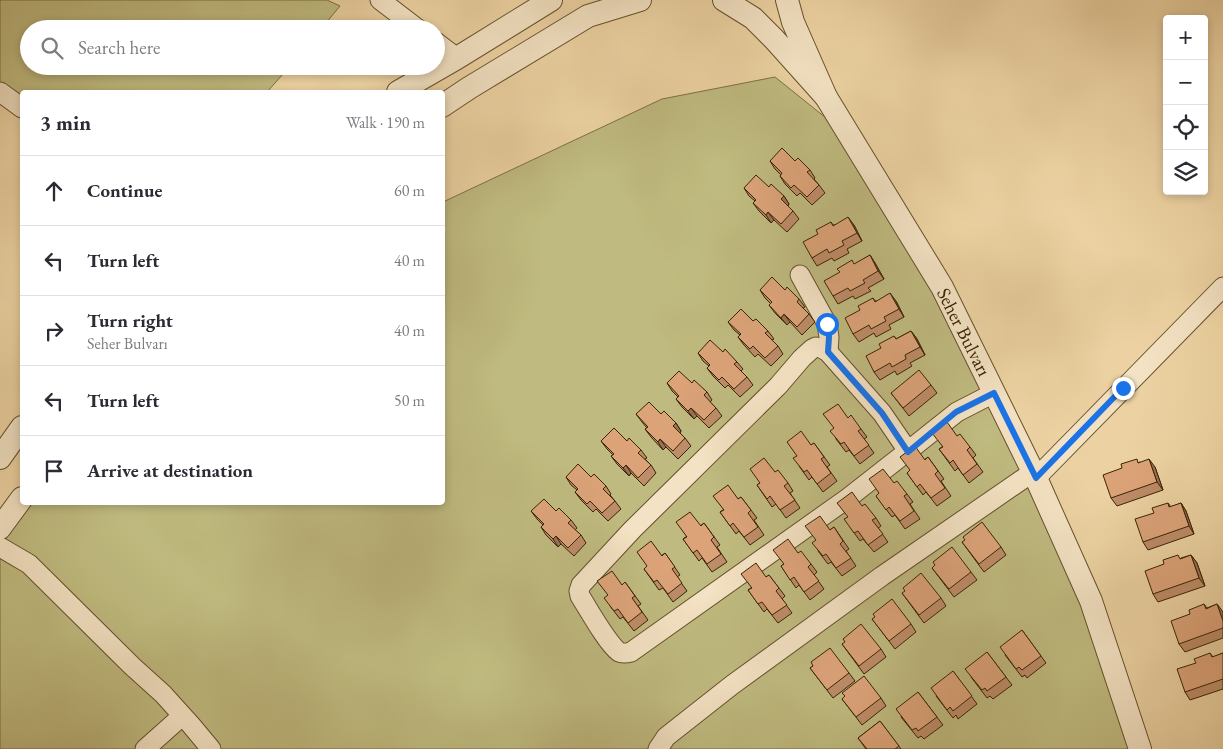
<!DOCTYPE html>
<html lang="en">
<head>
<meta charset="utf-8">
<style>
  :root { --surface:#fff; --page:#f7f7f7; --text:#2b2b33; --muted:#7c7c81; --line:#e1e1e2 }
  body { margin:0; font-family:"EB Garamond",serif; background:var(--page); color:var(--text) }
  .controls { position:absolute; right:15px; top:15px; display:grid; overflow:hidden; border-radius:5px; box-shadow:0 2px 8px #0003 }
  .controls button { width:45px; height:45px; display:grid; place-items:center; padding:0; border:0; border-bottom:1px solid var(--line); background:var(--surface); color:var(--text); font:25px sans-serif }
  .stop { position:absolute; width:15px; height:15px; margin:-11px; border:4px solid #1a73e8; border-radius:50%; background:#fff }
  .stop.end { background:#1a73e8; border-color:#fff; box-shadow:0 1px 5px #0008 }
  .list { margin:0; padding:0; list-style:none }
  h2 { display:flex; justify-content:space-between; align-items:center; height:65px; margin:0; padding:0 20px; font-size:21px }
  h2 small { font-size:16px; font-weight:400; color:var(--muted) }
  .list li { display:grid; grid-template-columns:32px 1fr auto; gap:15px; align-items:center; box-sizing:border-box; height:70px; padding:0 20px; border-top:1px solid var(--line) }
  .list b { display:block; font-size:19px; white-space:nowrap }
  .list p { margin:0; font-size:16px; white-space:nowrap; color:var(--muted) }
  .list em { font-size:16px; font-style:normal; color:var(--muted) }
  .icon { flex:none; width:28px; height:28px; fill:none; stroke:currentColor; stroke-width:2; stroke-linecap:round; stroke-linejoin:round }
  .map { position:relative; flex:none; width:1223px; height:749px; overflow:hidden }
  .search { position:absolute; background:var(--surface); box-shadow:0 2px 8px #0003; left:20px; top:20px; width:425px; height:55px; display:flex; align-items:center; gap:12px; box-sizing:border-box; padding:0 18px; border-radius:28px; color:var(--muted); font-size:19px }
  .panel { position:absolute; background:var(--surface); box-shadow:0 2px 8px #0003; left:20px; top:90px; width:425px; height:415px; border-radius:5px }
  .map>svg:first-child { display:block }
</style>
</head>
<body>
<div class="map">
<svg width="1223" height="749" viewBox="0 0 1223 749">
  <rect width="100%" height="100%" fill="#ecd2a2"/>
  <filter id="stains"><feTurbulence type="fractalNoise" baseFrequency=".004" numOctaves="4"/><feColorMatrix values="0 0 0 0 .2 0 0 0 0 .09 0 0 0 0 .02 0 0 0 .5 -.17"/></filter>
  <radialGradient id="worn" r=".72"><stop offset=".6" stop-color="#630" stop-opacity="0"/><stop offset="1" stop-color="#630" stop-opacity=".3"/></radialGradient>
  <g fill="#bfba7f" stroke="#7c6f42">
    <path d="M 0,0 L 327,0 L 340,6 L 321,29 L 29,29 L 29,66 L 290,66 L 267,92 L 22,92 L 22,96 L 0,82 Z"/>
    <path d="M 775,77 L 841,130 L 988,376 L 1139,749 L 0,749 L 0,547 L 32,503 L 442,502 L 443,202 L 662,99 Z"/>
  </g>
  <g fill="none" stroke-linecap="round" stroke-linejoin="round">
    <defs>
      <g id="minor">
        <path d="M 380,0 L 418,29"/>
        <path d="M 436,42 L 457,58"/>
        <path d="M 0,92 L 22,108"/>
        <path d="M 800,275 L 827,324 L 829,337 L 828,352"/>
        <path d="M 908,451 L 882,413 L 828,352 L 821,348 L 816,347 L 812,349 L 802,358 L 778,386 L 632,530 L 581,585 L 579,591 L 580,596 C 589,610 607,643 619,652 C 623,654 627,653 631,652 L 848,498 L 908,451 L 957,412 L 994,393"/>
        <path d="M 1036,478 L 1223,287"/>
        <path d="M 0,547 L 29,564 L 132,666 L 163,694 L 191,725 L 211,749"/>
        <path d="M 145,749 L 182,716"/>
        <path d="M 658,749 L 666,737 L 732,685 L 882,576 L 1033,472"/>
      </g>
      <g id="tertiary">
        <path d="M 724,0 L 753,18 L 774,39 L 826,97 L 793,22 L 787,0"/>
        <path d="M 398,92 L 457,58 L 551,0"/>
        <path d="M 826,97 L 942,287 L 1036,478 L 1091,601 L 1140,749"/>
        <path d="M 442,106 L 469,88 L 588,16 L 640,0"/>
        <path d="M 0,458 L 22,427"/>
        <path d="M 0,528 L 22,498"/>
      </g>
    </defs>
    <use href="#minor" stroke="#66502d" stroke-width="21"/>
    <use href="#tertiary" stroke="#66502d" stroke-width="24"/>
    <use href="#minor" stroke="#f3e2c3" stroke-width="19"/>
    <use href="#tertiary" stroke="#f3e2c3" stroke-width="22"/>
  </g>
  <g fill="#bd8c68" stroke="#392406">
    <path d="M 770,161 L 810,170 L 815,178 L 814,179 L 819,185 L 825,193 L 812,205 L 800,193 L 797,196 L 785,184 L 780,176 L 781,175 L 775,169 Z"/>
    <path d="M 769,187 L 784,196 L 789,204 L 788,206 L 793,211 L 799,219 L 787,232 L 774,220 L 771,223 L 759,211 L 753,203 L 755,201 L 749,196 L 744,188 Z"/>
    <path d="M 831,222 L 833,225 L 854,225 L 862,241 L 847,249 L 849,253 L 834,261 L 832,258 L 817,266 L 812,258 L 818,234 Z"/>
    <path d="M 870,255 L 875,263 L 884,279 L 868,288 L 871,291 L 855,299 L 853,296 L 838,304 L 833,296 L 855,264 Z"/>
    <path d="M 760,290 L 785,290 L 799,299 L 805,307 L 803,308 L 809,314 L 815,322 L 802,335 L 790,322 L 787,325 L 775,313 L 769,305 L 771,304 L 765,298 Z"/>
    <path d="M 873,298 L 875,301 L 896,301 L 904,317 L 889,325 L 891,329 L 876,337 L 874,333 L 859,342 L 853,334 L 860,310 Z"/>
    <path d="M 753,321 L 768,331 L 774,339 L 772,340 L 778,346 L 783,354 L 771,366 L 758,354 L 755,357 L 744,345 L 738,337 L 740,335 L 734,330 L 728,322 Z"/>
    <path d="M 911,331 L 917,339 L 925,355 L 910,363 L 912,366 L 897,375 L 895,371 L 880,380 L 874,372 L 881,348 L 894,336 L 896,339 Z"/>
    <path d="M 723,352 L 737,362 L 743,369 L 741,371 L 747,377 L 753,385 L 740,397 L 728,385 L 725,388 L 713,376 L 707,368 L 709,366 L 703,361 L 698,353 Z"/>
    <path d="M 667,383 L 692,383 L 707,392 L 712,400 L 710,402 L 716,408 L 722,416 L 709,428 L 697,416 L 694,419 L 682,407 L 676,399 L 678,397 L 672,391 Z"/>
    <path d="M 931,385 L 937,393 L 909,416 L 891,393 Z"/>
    <path d="M 636,414 L 661,414 L 676,423 L 681,431 L 680,433 L 685,438 L 691,446 L 678,459 L 666,447 L 663,450 L 651,437 L 645,429 L 647,428 L 642,422 Z"/>
    <path d="M 848,418 L 861,429 L 867,437 L 864,439 L 874,453 L 860,464 L 849,450 L 846,452 L 836,439 L 834,428 Z"/>
    <path d="M 957,436 L 970,447 L 976,455 L 973,458 L 983,472 L 969,483 L 958,468 L 955,471 L 939,449 Z"/>
    <path d="M 601,441 L 627,441 L 641,450 L 647,458 L 645,459 L 651,465 L 656,473 L 644,486 L 631,473 L 629,476 L 617,464 L 611,456 L 613,455 L 607,449 Z"/>
    <path d="M 814,443 L 830,465 L 827,467 L 837,481 L 823,492 L 812,477 L 809,480 L 799,466 L 811,445 Z"/>
    <path d="M 928,457 L 944,479 L 941,481 L 951,496 L 937,506 L 926,492 L 923,495 L 907,473 Z"/>
    <path d="M 1139,462 L 1155,467 L 1163,490 L 1117,506 L 1111,498 Z"/>
    <path d="M 775,472 L 788,483 L 793,491 L 790,493 L 800,508 L 786,518 L 776,504 L 772,507 L 757,485 Z"/>
    <path d="M 566,477 L 591,477 L 606,486 L 611,494 L 610,495 L 615,501 L 621,509 L 608,521 L 596,509 L 593,512 L 581,500 L 575,492 L 577,490 L 571,485 Z"/>
    <path d="M 894,483 L 907,494 L 913,502 L 910,504 L 920,519 L 905,529 L 895,515 L 892,517 L 876,496 Z"/>
    <path d="M 741,497 L 757,518 L 754,520 L 764,535 L 750,545 L 739,531 L 736,534 L 720,512 Z"/>
    <path d="M 1168,503 L 1171,507 L 1181,503 L 1186,511 L 1194,534 L 1148,550 L 1143,542 Z"/>
    <path d="M 862,506 L 876,518 L 881,526 L 878,528 L 888,542 L 874,552 L 863,539 L 860,541 L 850,527 Z"/>
    <path d="M 531,511 L 571,520 L 577,528 L 575,530 L 581,535 L 586,543 L 574,556 L 561,544 L 558,547 L 546,535 L 541,527 L 543,525 L 537,519 Z"/>
    <path d="M 704,523 L 720,545 L 717,547 L 727,562 L 712,572 L 702,558 L 699,561 L 683,539 Z"/>
    <path d="M 834,527 L 849,549 L 846,551 L 856,566 L 842,576 L 831,562 L 828,564 L 818,551 L 830,530 Z"/>
    <path d="M 962,542 L 1001,547 L 1006,555 L 984,572 Z"/>
    <path d="M 665,553 L 680,575 L 677,577 L 687,591 L 673,602 L 663,588 L 659,590 L 644,569 Z"/>
    <path d="M 798,553 L 811,564 L 817,572 L 814,575 L 824,589 L 810,600 L 799,585 L 796,588 L 781,566 Z"/>
    <path d="M 1191,555 L 1197,563 L 1205,586 L 1158,602 L 1153,594 L 1181,558 Z"/>
    <path d="M 932,568 L 971,572 L 977,580 L 954,597 Z"/>
    <path d="M 769,575 L 785,596 L 782,599 L 792,613 L 778,623 L 767,609 L 764,612 L 748,590 Z"/>
    <path d="M 625,582 L 641,604 L 638,606 L 648,620 L 634,631 L 623,617 L 620,619 L 610,606 L 622,585 Z"/>
    <path d="M 902,593 L 941,598 L 946,606 L 924,623 Z"/>
    <path d="M 1204,604 L 1207,608 L 1217,604 L 1223,613 L 1223,638 L 1185,652 L 1179,644 L 1190,614 Z"/>
    <path d="M 872,619 L 911,624 L 916,632 L 895,649 Z"/>
    <path d="M 1022,630 L 1046,663 L 1027,678 L 1025,675 L 1022,677 L 1005,655 Z"/>
    <path d="M 842,644 L 881,649 L 886,657 L 864,674 Z"/>
    <path d="M 987,652 L 1012,685 L 993,699 L 990,696 L 987,698 L 971,677 Z"/>
    <path d="M 1210,653 L 1213,657 L 1223,653 L 1223,689 L 1190,700 L 1185,692 L 1196,663 Z"/>
    <path d="M 813,666 L 849,673 L 855,681 L 833,698 L 810,668 Z"/>
    <path d="M 953,671 L 977,704 L 958,719 L 956,715 L 953,718 L 936,696 Z"/>
    <path d="M 918,692 L 943,725 L 924,739 L 921,736 L 918,738 L 901,717 Z"/>
    <path d="M 845,697 L 881,698 L 886,706 L 862,725 L 842,699 Z"/>
    <path d="M 880,721 L 901,749 L 866,749 L 858,738 Z"/>
  </g>
  <g fill="#9a7255" stroke="#392406">
    <path d="M 784,196 L 789,204 L 787,207 L 781,199 Z"/>
    <path d="M 768,212 L 774,220 L 771,223 L 766,215 Z"/>
    <path d="M 848,217 L 854,225 L 862,241 L 857,233 Z"/>
    <path d="M 870,255 L 875,263 L 884,279 L 878,271 Z"/>
    <path d="M 890,293 L 896,301 L 904,317 L 899,309 Z"/>
    <path d="M 784,314 L 790,322 L 787,325 L 781,318 Z"/>
    <path d="M 911,331 L 917,339 L 925,355 L 920,347 Z"/>
    <path d="M 691,408 L 697,416 L 694,419 L 688,411 Z"/>
    <path d="M 676,423 L 681,431 L 679,434 L 673,426 Z"/>
    <path d="M 660,439 L 666,447 L 663,450 L 658,442 Z"/>
    <path d="M 1149,459 L 1155,467 L 1163,490 L 1157,482 Z"/>
    <path d="M 626,465 L 631,473 L 629,476 L 623,468 Z"/>
    <path d="M 1181,503 L 1186,511 L 1194,534 L 1189,526 Z"/>
    <path d="M 556,536 L 561,544 L 558,547 L 553,539 Z"/>
    <path d="M 1191,555 L 1197,563 L 1205,586 L 1199,578 Z"/>
    <path d="M 1217,604 L 1223,612 L 1223,621 Z"/>
  </g>
  <g fill="#dca379" stroke="#392406">
    <path d="M 782,148 L 795,161 L 798,158 L 810,170 L 807,172 L 819,185 L 807,197 L 794,185 L 791,188 L 780,176 L 782,173 L 770,161 Z"/>
    <path d="M 756,175 L 769,187 L 771,184 L 784,196 L 781,199 L 793,211 L 781,224 L 768,212 L 766,215 L 753,203 L 756,200 L 744,188 Z"/>
    <path d="M 848,217 L 857,233 L 842,241 L 844,245 L 829,253 L 827,249 L 812,258 L 803,242 L 818,234 L 816,230 L 831,222 L 833,226 Z"/>
    <path d="M 870,255 L 878,271 L 863,280 L 865,283 L 850,291 L 848,288 L 833,296 L 824,281 L 840,272 L 837,269 L 852,260 L 854,264 Z"/>
    <path d="M 772,277 L 785,290 L 787,287 L 799,299 L 797,302 L 809,314 L 797,327 L 784,314 L 781,318 L 769,305 L 772,302 L 760,290 Z"/>
    <path d="M 890,293 L 899,309 L 884,317 L 886,321 L 871,329 L 869,325 L 853,334 L 845,318 L 860,310 L 858,306 L 873,298 L 875,302 Z"/>
    <path d="M 741,309 L 753,321 L 756,319 L 768,331 L 765,333 L 778,346 L 765,358 L 753,346 L 750,349 L 738,337 L 741,334 L 728,322 Z"/>
    <path d="M 911,331 L 920,347 L 905,355 L 906,359 L 892,367 L 890,363 L 874,372 L 866,356 L 881,348 L 879,344 L 894,336 L 896,339 Z"/>
    <path d="M 710,340 L 723,352 L 725,349 L 737,362 L 734,364 L 747,377 L 734,389 L 722,377 L 719,380 L 707,368 L 710,365 L 698,353 Z"/>
    <path d="M 919,370 L 931,385 L 903,408 L 891,393 Z"/>
    <path d="M 679,371 L 692,383 L 694,380 L 707,392 L 704,395 L 716,408 L 704,420 L 691,408 L 688,411 L 676,399 L 679,396 L 667,383 Z"/>
    <path d="M 649,402 L 661,414 L 664,411 L 676,423 L 673,426 L 685,438 L 673,451 L 660,439 L 658,442 L 645,429 L 648,427 L 636,414 Z"/>
    <path d="M 838,404 L 848,418 L 851,415 L 861,429 L 858,431 L 869,445 L 854,456 L 844,442 L 841,444 L 830,431 L 834,428 L 823,414 Z"/>
    <path d="M 947,422 L 957,436 L 960,434 L 970,447 L 967,450 L 977,464 L 963,475 L 953,460 L 950,463 L 939,449 L 943,447 L 932,433 Z"/>
    <path d="M 614,428 L 627,441 L 629,438 L 641,450 L 638,453 L 651,465 L 638,478 L 626,465 L 623,468 L 611,456 L 614,454 L 601,441 Z"/>
    <path d="M 801,431 L 811,445 L 814,443 L 824,457 L 821,459 L 831,473 L 817,484 L 807,470 L 804,472 L 793,458 L 797,456 L 787,442 Z"/>
    <path d="M 915,446 L 925,460 L 928,457 L 938,471 L 935,474 L 945,488 L 931,498 L 920,484 L 917,487 L 907,473 L 910,470 L 900,457 Z"/>
    <path d="M 764,458 L 775,472 L 778,470 L 788,483 L 784,486 L 795,500 L 780,510 L 770,496 L 767,499 L 757,485 L 760,483 L 750,469 Z"/>
    <path d="M 1137,459 L 1138,463 L 1149,459 L 1157,482 L 1111,498 L 1103,475 L 1122,468 L 1121,464 Z"/>
    <path d="M 578,464 L 591,477 L 594,474 L 606,486 L 603,489 L 615,501 L 602,513 L 590,501 L 587,504 L 575,492 L 578,489 L 566,477 Z"/>
    <path d="M 883,469 L 894,483 L 897,481 L 907,494 L 904,496 L 914,511 L 900,521 L 889,507 L 886,510 L 876,496 L 879,493 L 869,479 Z"/>
    <path d="M 728,485 L 738,499 L 741,497 L 751,510 L 748,513 L 758,527 L 744,537 L 733,523 L 730,526 L 720,512 L 724,510 L 713,496 Z"/>
    <path d="M 852,492 L 862,506 L 865,504 L 876,518 L 872,520 L 883,534 L 868,545 L 858,531 L 854,533 L 844,519 L 848,517 L 837,503 Z"/>
    <path d="M 544,499 L 556,511 L 559,508 L 571,520 L 568,523 L 581,535 L 568,548 L 556,536 L 553,539 L 541,527 L 544,524 L 531,511 Z"/>
    <path d="M 1168,503 L 1169,507 L 1181,503 L 1189,526 L 1143,542 L 1135,519 L 1154,513 L 1152,508 Z"/>
    <path d="M 690,512 L 701,526 L 704,523 L 714,537 L 711,540 L 721,554 L 707,564 L 697,550 L 693,553 L 683,539 L 687,537 L 676,522 Z"/>
    <path d="M 820,516 L 830,530 L 834,527 L 843,541 L 840,544 L 851,558 L 836,568 L 826,554 L 823,556 L 812,543 L 816,540 L 805,526 Z"/>
    <path d="M 982,522 L 1001,547 L 979,564 L 962,542 L 965,540 L 963,537 Z"/>
    <path d="M 788,539 L 798,553 L 801,551 L 811,564 L 808,567 L 819,581 L 804,592 L 794,577 L 790,580 L 781,566 L 784,564 L 773,550 Z"/>
    <path d="M 651,541 L 662,556 L 665,553 L 675,567 L 672,569 L 682,583 L 668,594 L 657,580 L 654,582 L 644,569 L 647,566 L 637,552 Z"/>
    <path d="M 952,547 L 971,572 L 949,589 L 932,568 L 935,565 L 933,562 Z"/>
    <path d="M 1178,555 L 1180,559 L 1191,555 L 1199,578 L 1153,594 L 1145,571 L 1164,564 L 1163,560 Z"/>
    <path d="M 756,563 L 766,577 L 769,575 L 779,588 L 776,591 L 787,605 L 772,615 L 762,602 L 758,604 L 748,590 L 752,588 L 741,574 Z"/>
    <path d="M 612,571 L 622,585 L 625,582 L 635,596 L 632,598 L 642,612 L 628,623 L 618,609 L 614,611 L 604,598 L 608,595 L 597,581 Z"/>
    <path d="M 921,573 L 941,598 L 919,615 L 902,593 L 905,591 L 903,588 Z"/>
    <path d="M 892,599 L 911,624 L 889,641 L 872,619 L 875,617 L 873,614 Z"/>
    <path d="M 1204,604 L 1206,609 L 1217,604 L 1223,621 L 1223,628 L 1179,644 L 1171,621 L 1190,614 L 1189,610 Z"/>
    <path d="M 861,624 L 881,649 L 859,666 L 842,644 L 845,642 L 843,639 Z"/>
    <path d="M 1022,630 L 1041,656 L 1022,670 L 1019,667 L 1016,669 L 1000,647 Z"/>
    <path d="M 830,648 L 849,673 L 827,690 L 810,668 L 813,666 L 811,662 Z"/>
    <path d="M 987,652 L 1006,677 L 987,691 L 985,688 L 982,690 L 965,669 Z"/>
    <path d="M 1210,653 L 1212,657 L 1223,653 L 1223,679 L 1185,692 L 1177,669 L 1196,663 L 1194,659 Z"/>
    <path d="M 953,671 L 972,696 L 953,711 L 950,707 L 947,710 L 931,688 Z"/>
    <path d="M 864,676 L 881,698 L 856,717 L 842,699 L 845,696 L 842,693 Z"/>
    <path d="M 918,692 L 937,717 L 918,731 L 916,728 L 912,730 L 896,709 Z"/>
    <path d="M 880,721 L 899,746 L 895,749 L 867,749 L 858,738 Z"/>
  </g>
  <g fill="none" stroke-linecap="round" stroke-linejoin="round">
    <path stroke="#1a73e8" stroke-width="6" d="M 827,324 L 829,337 L 828,352 L 882,413 L 908,452 L 956,412 L 994,393 L 1036,478 L 1123,388"/>
  </g>
  <g text-anchor="middle" dominant-baseline="central" stroke-width="4" stroke-linejoin="round" paint-order="stroke">
    <g font-size="19" fill="#392406" stroke="#f3e2c3">
      <text transform="translate(964 332) rotate(63)">Seher Bulvarı</text>
    </g>
  </g>
  <rect width="100%" height="100%" filter="url(#stains)"/>
  <rect width="100%" height="100%" fill="url(#worn)"/>
</svg>
<div class="controls">
<button>+</button>
<button>−</button>
<button><svg class="icon" aria-label="locate" viewBox="0 0 24 24"><circle cx="12" cy="12" r="6"/><path d="M12 2v4M12 18v4M2 12h4M18 12h4"/></svg></button>
<button><svg class="icon" aria-label="layers" viewBox="0 0 24 24"><path d="M12 4l9 5-9 5-9-5zM3 14l9 5 9-5"/></svg></button>
</div>
<div class="stop" style="left:827px;top:324px"></div>
<div class="stop end" style="left:1123px;top:388px"></div>
<div class="search"><svg class="icon" aria-label="search" viewBox="0 0 24 24"><circle cx="10" cy="10" r="6"/><path d="M15 15l6 6"/></svg>Search here</div>
<section class="panel">
<h2>3 min<small>Walk · 190 m</small></h2>
<ul class="list">
<li><svg class="icon" aria-label="ahead" viewBox="0 0 24 24"><path d="M12 20V5M6 11l6-6 6 6"/></svg><div><b>Continue</b></div><em>60 m</em></li>
<li><svg class="icon" aria-label="left" viewBox="0 0 24 24"><path d="M17 20v-9H6M10 6l-5 5 5 5"/></svg><div><b>Turn left</b></div><em>40 m</em></li>
<li><svg class="icon" aria-label="right" viewBox="0 0 24 24"><path d="M7 20v-9h11M14 6l5 5-5 5"/></svg><div><b>Turn right</b><p>Seher Bulvarı</p></div><em>40 m</em></li>
<li><svg class="icon" aria-label="left" viewBox="0 0 24 24"><path d="M17 20v-9H6M10 6l-5 5 5 5"/></svg><div><b>Turn left</b></div><em>50 m</em></li>
<li><svg class="icon" aria-label="arrive" viewBox="0 0 24 24"><path d="M6 21V4h12l-3 4 3 4H6"/></svg><div><b>Arrive at destination</b></div></li>
</ul>
</section>
</div>
</body>
</html>
